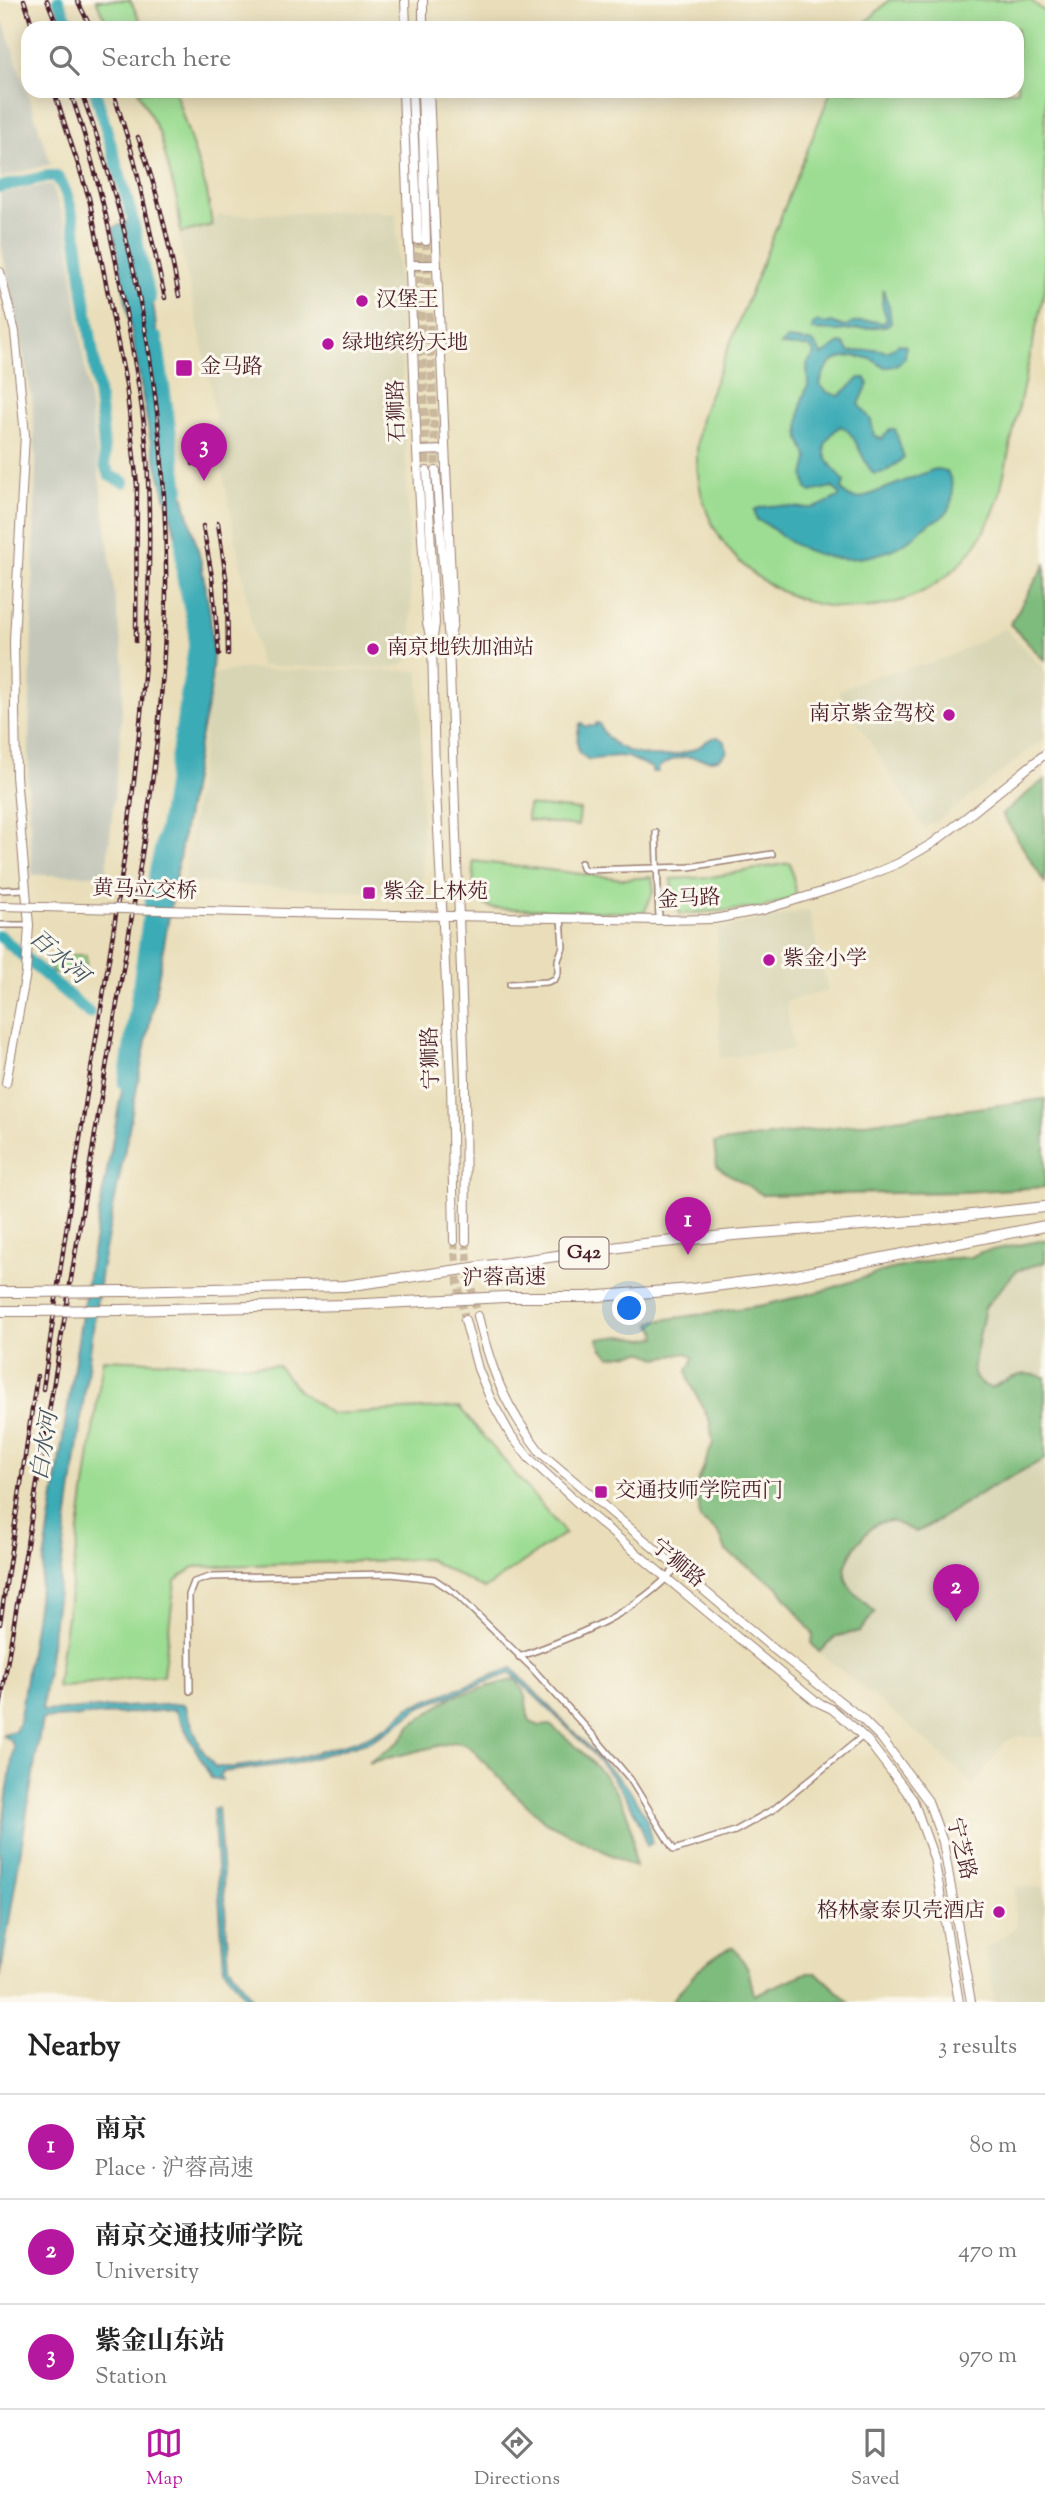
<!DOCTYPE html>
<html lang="en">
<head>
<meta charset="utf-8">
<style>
  :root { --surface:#fff; --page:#f6f6f6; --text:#222; --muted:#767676; --line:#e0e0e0; --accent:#b5179e }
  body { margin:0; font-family:"Sorts Mill Goudy","Noto Serif SC",serif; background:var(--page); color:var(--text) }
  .you { position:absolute; left:630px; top:1309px; width:24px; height:24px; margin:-18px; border:5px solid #fff; border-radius:50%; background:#1a73e8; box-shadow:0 0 0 10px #1a73e833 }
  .badge { display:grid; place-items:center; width:46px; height:46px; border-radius:50%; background:var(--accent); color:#fff; font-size:23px; font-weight:700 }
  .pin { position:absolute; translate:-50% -58px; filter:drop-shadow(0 2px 4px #0008) }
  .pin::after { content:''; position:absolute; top:37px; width:24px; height:21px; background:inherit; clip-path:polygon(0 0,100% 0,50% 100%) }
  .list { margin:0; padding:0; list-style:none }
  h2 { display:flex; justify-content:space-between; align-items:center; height:91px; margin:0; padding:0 28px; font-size:30px }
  h2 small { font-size:23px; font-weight:400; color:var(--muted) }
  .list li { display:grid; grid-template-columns:46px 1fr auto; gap:21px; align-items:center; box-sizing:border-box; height:105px; padding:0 28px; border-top:2px solid var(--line) }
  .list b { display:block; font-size:26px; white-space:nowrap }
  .list p { margin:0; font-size:23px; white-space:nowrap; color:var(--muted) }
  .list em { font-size:23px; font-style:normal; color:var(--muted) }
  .icon { flex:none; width:38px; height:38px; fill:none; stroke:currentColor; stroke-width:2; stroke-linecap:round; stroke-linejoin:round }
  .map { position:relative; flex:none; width:1045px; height:2002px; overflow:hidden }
  .search { position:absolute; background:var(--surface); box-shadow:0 4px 18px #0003; left:21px; right:21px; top:21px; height:77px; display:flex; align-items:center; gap:18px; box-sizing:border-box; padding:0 24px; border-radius:21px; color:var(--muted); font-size:26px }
  .sheet { height:406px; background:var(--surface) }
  nav { display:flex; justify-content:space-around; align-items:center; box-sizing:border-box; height:98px; border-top:2px solid var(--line); background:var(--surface); font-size:19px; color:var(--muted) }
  nav a { display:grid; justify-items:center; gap:4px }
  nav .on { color:var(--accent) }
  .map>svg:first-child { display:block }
</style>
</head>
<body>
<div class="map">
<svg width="1045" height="2002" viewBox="0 0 1045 2002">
  <rect width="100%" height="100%" fill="#fbf7ec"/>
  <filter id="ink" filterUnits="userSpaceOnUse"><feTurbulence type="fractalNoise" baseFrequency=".0143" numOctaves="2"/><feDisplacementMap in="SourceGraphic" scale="14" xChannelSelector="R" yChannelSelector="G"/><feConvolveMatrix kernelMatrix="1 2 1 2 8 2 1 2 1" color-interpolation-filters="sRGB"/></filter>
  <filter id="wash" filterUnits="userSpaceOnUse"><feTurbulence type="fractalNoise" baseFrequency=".00686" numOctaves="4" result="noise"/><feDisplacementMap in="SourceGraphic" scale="28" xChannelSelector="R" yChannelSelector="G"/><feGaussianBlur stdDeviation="1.57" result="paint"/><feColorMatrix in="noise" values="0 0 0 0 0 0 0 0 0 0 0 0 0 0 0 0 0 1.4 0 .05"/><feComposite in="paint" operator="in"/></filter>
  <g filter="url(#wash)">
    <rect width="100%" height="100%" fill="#e9deb9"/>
    <g fill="#d8d5b5">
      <path d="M 379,210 L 381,213 L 396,213 L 413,657 L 402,665 L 387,668 L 260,666 L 221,463 L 210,381 L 178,234 L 213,225 L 217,216 Z"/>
      <path d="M 1005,628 L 1045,670 L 1045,738 L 941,819 L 924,828 L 838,691 L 866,678 L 926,664 L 950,656 Z"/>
      <path d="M 239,669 L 419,671 L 423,895 L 184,882 L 213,674 Z"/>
      <path d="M 809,910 L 828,991 L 786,1001 L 793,1050 L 720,1058 L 717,929 Z"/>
      <path d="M 1045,1262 L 1045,1377 L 1037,1374 L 1014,1374 L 991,1388 L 979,1384 L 974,1376 L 973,1368 L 985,1307 L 1016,1271 Z"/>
      <path d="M 1045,1459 L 1045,1737 L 1016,1736 L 1005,1742 L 973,1785 L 921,1736 L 819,1652 L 837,1636 L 860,1631 L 851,1587 L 845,1578 L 845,1567 L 852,1553 L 877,1523 L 892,1521 L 916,1532 L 925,1528 L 991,1487 Z"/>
      <path d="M 1015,1886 L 1045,1888 L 1045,2002 L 995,2002 L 985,1949 L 1016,1927 Z"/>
    </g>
    <g fill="#c3c6b9">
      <path d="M 0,12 L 51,164 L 0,178 Z"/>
      <path d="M 52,184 L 67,231 L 124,665 L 121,730 L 106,875 L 32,875 L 28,784 L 36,464 L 32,397 L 0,238 L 0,194 Z"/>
    </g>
    <g fill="#9ddd93" stroke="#747e5f" stroke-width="2">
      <path d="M 96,0 L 130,0 L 144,28 L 109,28 Z"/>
      <path d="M 889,0 L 1030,0 L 1045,12 L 1045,288 L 999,497 C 936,690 656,612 702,414 L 831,91 L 1017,91 L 1017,28 L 860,28 Z"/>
      <path d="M 138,91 L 175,91 L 207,192 L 212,225 L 181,233 L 177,201 L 160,135 Z"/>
      <path d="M 528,805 L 580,810 L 578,826 L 527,820 Z"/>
      <path d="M 473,861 L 624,879 L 652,877 L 654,890 L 644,913 L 492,908 C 470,901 474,880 473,861 Z"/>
      <path d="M 790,863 L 797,897 L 760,908 L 680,914 L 672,891 L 671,879 L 711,877 Z"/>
      <path d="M 52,955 L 86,955 L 86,973 L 51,972 Z"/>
      <path d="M 103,1359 L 278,1366 L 298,1390 L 331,1414 L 459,1407 L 565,1533 L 484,1589 L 428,1559 L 194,1567 L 175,1581 L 163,1675 L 57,1687 Z"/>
    </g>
    <g fill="#7ebc7d" stroke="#646e54" stroke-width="2">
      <path d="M 1045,565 L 1045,661 L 1010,624 Z"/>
      <path d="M 1045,779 L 1045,883 L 1002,814 Z"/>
      <path d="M 1045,1099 L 1045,1187 L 963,1192 L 763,1195 L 717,1167 L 714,1143 Z"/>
      <path d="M 1045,1240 L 1045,1262 L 1016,1271 L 985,1307 L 973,1368 C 974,1381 980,1384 991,1388 C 1011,1377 1022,1370 1045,1377 L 1045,1459 L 991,1487 L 925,1528 L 916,1532 L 892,1521 L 877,1523 C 864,1534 840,1560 846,1579 C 850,1592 866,1603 875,1612 L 860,1631 L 837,1636 L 819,1652 L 812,1644 L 813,1634 L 777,1586 L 726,1551 L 719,1533 L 700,1519 L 697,1484 L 713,1443 L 710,1422 L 689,1380 L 687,1370 L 692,1363 L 693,1357 L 687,1353 L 657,1358 L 643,1352 L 611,1357 L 601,1348 L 598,1339 L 621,1336 L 645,1339 L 657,1337 L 656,1330 L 651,1324 L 655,1321 L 764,1305 L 822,1291 L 888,1270 L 937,1259 L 971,1257 L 981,1252 Z"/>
      <path d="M 515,1679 C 531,1699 523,1703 530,1722 L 540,1726 L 550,1725 C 579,1746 618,1784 629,1819 C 633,1834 633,1851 635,1867 L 544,1821 L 512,1791 L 473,1750 L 465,1744 L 454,1742 L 368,1763 L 400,1741 L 411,1725 L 452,1697 Z"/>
      <path d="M 733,1947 L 748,1968 L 754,1995 L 806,1973 L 817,1973 L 849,2002 L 671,2002 C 688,1981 707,1956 733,1947 Z"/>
    </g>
    <g fill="#3aabb6" stroke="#426570" stroke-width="2">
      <path d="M 126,222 L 142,260 L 154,309 L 165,412 L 172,453 L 201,562 L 210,614 L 213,655 L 210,693 L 199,744 L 155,996 L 101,1270 L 42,1711 L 184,1704 L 201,1748 L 215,1767 L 235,1767 L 297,1758 L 366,1738 L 390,1725 L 409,1707 L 512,1668 L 628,1788 L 646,1817 L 652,1843 L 647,1846 C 632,1779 559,1721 511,1673 L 420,1707 L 388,1731 L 370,1741 L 295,1763 L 223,1772 L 220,1776 L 222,1780 L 211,1778 L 175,1710 L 42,1719 L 0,1978 L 0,1843 L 14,1747 L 10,1740 L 3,1736 L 3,1734 L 15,1731 L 19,1723 L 89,1269 L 133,1029 L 194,652 L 192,608 L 185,570 L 150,438 L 113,228 Z"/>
      <path d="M 883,289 L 889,307 L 891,323 L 885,326 L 838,331 L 812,330 L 813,325 L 818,322 L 824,324 L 832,322 L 844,327 L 856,322 L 872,321 L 883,323 L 887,320 L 882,304 Z"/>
      <path d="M 787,339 L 813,342 L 822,355 L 840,343 L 844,344 L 850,352 L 877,349 L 887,352 L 899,344 L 906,346 L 905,358 C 900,363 893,368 885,367 C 880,366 876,361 871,359 C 845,352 825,357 820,385 L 827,392 L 839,396 L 860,378 L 866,378 L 868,384 L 859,404 L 871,420 L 874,436 L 882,439 L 890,429 L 895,429 L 904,458 L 885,472 L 874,474 C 860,460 859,436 841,426 C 835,429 834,432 829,438 C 816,454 834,468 844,481 L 842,490 C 848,497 852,499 861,498 L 935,469 L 947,471 C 955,487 956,509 938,520 C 935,521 931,522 928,524 C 922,528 918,534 912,538 C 889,555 856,562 829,557 C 813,554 797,547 784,538 C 775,532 768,523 757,520 L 754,510 C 774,501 791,509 812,508 C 821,507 830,500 839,497 L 839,493 L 832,487 L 811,492 L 807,489 L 804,476 L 808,458 L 800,439 L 799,424 L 802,400 L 808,385 L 807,364 L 815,354 L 810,347 L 781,345 Z"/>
      <path d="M 596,723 L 599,723 C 612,758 664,763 695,749 C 704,745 708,737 718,737 L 725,742 L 727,752 C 714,767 701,756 684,757 C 674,758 666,762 658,768 L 658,772 L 652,772 L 652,768 L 628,757 L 616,756 L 589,760 L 579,753 C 576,742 577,734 580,724 L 583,724 L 584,726 L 596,726 Z"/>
      <path d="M 218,1808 L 229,1965 L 255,2002 L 249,2002 L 224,1968 L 213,1809 Z"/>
    </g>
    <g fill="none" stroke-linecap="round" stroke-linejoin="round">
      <g stroke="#3aabb6" stroke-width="12">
        <path d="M 58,0 L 71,28"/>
        <path d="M 95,91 L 132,217 L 150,299"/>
        <path d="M 0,187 L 48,176 L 56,176 C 76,197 80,270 85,300 C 93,355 102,409 105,465 L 110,476 L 124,482"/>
        <path d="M 157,338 L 179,490"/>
        <path d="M 0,936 L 89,1013"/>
        <path d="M 124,1084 L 155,871 L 166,823 L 194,647 L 194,628 L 182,576 L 181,539"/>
      </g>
    </g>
  </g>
  <g filter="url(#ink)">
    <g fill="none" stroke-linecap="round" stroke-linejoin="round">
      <g stroke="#c9b89d" stroke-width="8" stroke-dasharray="8 4" stroke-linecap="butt">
        <path d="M 418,240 L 427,471"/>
        <path d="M 426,241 L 436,471"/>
        <path d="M 454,1241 L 458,1283 L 465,1320"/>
        <path d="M 466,1241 L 470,1282 L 478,1316"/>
      </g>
      <defs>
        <g id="street">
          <path d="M 656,833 L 659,920"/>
          <path d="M 581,863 L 582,868 L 586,870 L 689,867 L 772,854"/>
          <path d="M 0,890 L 26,889"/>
          <path d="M 0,925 L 29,925"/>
          <path d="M 510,984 L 547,982 L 555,979 L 558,973 L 558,960 L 563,947 L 561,918"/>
          <path d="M 519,1657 C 576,1636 636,1614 677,1567"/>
          <path d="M 190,1691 L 189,1595 L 194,1582 L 210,1577 L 391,1574 L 434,1579 L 455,1593 L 531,1667 L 599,1742 L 630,1779 L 674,1850 L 735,1831 L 774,1809 L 863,1736"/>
        </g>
        <g id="secondary">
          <path d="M 405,0 L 406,28"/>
          <path d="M 423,0 L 423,28"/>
          <path d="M 403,91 L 417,451 L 427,623 L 431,640"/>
          <path d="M 412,91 L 418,240"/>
          <path d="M 422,91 L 426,241"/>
          <path d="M 429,91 L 453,622 L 450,637"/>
          <path d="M 410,265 L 437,265"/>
          <path d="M 0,272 L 15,332 L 25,435 L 14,640 L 16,776 L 29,925 L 26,973 L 6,1083"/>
          <path d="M 417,451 L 445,450"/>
          <path d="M 427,471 L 435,623 L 432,645 L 435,771 L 451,1080 L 454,1241"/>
          <path d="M 436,471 L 449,644 L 465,1080 L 466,1241"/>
          <path d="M 289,913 L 659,920 L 714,919 L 763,910 L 854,882 L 899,863 L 933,843 L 968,816 L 1045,754"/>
          <path d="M 478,1316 C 492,1373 505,1407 541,1453 L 770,1646 L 861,1718 L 882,1739 L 928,1801 L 943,1842 L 971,2002"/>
          <path d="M 465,1320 L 478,1369 L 491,1400 L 510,1434 L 529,1458 L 592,1516 L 760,1656 L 815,1701 L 832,1709 L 851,1725 L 868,1741 L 913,1800 L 934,1858 L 959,2002"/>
        </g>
        <g id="highway">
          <path d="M 124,1291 L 345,1286 L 634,1245 L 734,1235 L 926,1220 L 1045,1207"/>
          <path d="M 0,1292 L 27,1292"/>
          <path d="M 122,1310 L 345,1305 L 505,1297 L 586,1297 L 692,1289 L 791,1276 L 1045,1226"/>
          <path d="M 0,1311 L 25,1311"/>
        </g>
      </defs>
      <use href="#street" stroke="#9a7e72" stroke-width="8"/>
      <use href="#secondary" stroke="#9a7e72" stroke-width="10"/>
      <use href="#highway" stroke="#9a7e72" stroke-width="12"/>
      <use href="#street" stroke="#fff" stroke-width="5"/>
      <use href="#secondary" stroke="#fff" stroke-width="8"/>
      <use href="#highway" stroke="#fff" stroke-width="10"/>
      <defs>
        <g id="rail">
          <path d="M 24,0 L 33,28"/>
          <path d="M 47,0 L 58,28"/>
          <path d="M 77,0 L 91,28"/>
          <path d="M 54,91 L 89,198 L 126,384 L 137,485 L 136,641"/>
          <path d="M 113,91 L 134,159 L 165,298"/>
          <path d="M 138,137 C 157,188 169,241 179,296"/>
          <path d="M 202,432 L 207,462"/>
          <path d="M 189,434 L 193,464"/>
          <path d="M 218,523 L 227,584 L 228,654"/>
          <path d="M 203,526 L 212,577 L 219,654"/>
          <path d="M 43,1389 C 59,1280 74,1171 92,1063 C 124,870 156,675 148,479 C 147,430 138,382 130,335 C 115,251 98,171 70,91"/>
          <path d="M 0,1624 L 37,1376"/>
          <path d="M 0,1707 C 34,1504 68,1301 101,1098 C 126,944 159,789 165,633 C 172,448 145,264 81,91"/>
        </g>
      </defs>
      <use href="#rail" stroke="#4a1f2b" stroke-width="4.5"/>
      <use href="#rail" stroke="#fbf7ec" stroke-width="2" stroke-dasharray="5" stroke-linecap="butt"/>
      <defs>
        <path id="secondary-bridge" d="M 0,906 L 289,913"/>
        <g id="highway-bridge">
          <path d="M 27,1292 L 124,1291"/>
          <path d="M 25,1311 L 122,1310"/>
        </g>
      </defs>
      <use href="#secondary-bridge" stroke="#9a7e72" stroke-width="10" stroke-linecap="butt"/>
      <use href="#highway-bridge" stroke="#9a7e72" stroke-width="12" stroke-linecap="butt"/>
      <use href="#secondary-bridge" stroke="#fff" stroke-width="8"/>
      <use href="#highway-bridge" stroke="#fff" stroke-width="10"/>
    </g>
  </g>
  <g fill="#b5179e" stroke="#fbf7ec" stroke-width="2.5">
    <circle cx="362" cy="301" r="7"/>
    <circle cx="328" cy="344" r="7"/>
    <rect x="175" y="359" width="18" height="18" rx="3.5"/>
    <circle cx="373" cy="649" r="7"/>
    <circle cx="949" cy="715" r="7"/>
    <rect x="362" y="886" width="14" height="14" rx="3.5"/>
    <circle cx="769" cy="960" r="7"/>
    <rect x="594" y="1485" width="14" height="14" rx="3.5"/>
    <circle cx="999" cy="1912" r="7"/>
  </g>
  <g text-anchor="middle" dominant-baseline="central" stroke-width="6" stroke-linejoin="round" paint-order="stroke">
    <rect fill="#fbf7ec" stroke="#7f6065" stroke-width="2" x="559.5" y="1237.5" width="49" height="31" rx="5"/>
    <g font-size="19" font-weight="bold" fill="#4a1f2b">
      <text x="584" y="1253">G42</text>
    </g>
    <g font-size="21" fill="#4a1f2b" stroke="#fbf7ec" text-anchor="start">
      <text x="376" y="301">汉堡王</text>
      <text x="342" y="344">绿地缤纷天地</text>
      <text x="200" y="368">金马路</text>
      <text x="387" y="649">南京地铁加油站</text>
      <text x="935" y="715" text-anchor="end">南京紫金驾校</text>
      <text x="383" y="893">紫金上林苑</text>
      <text x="783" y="960">紫金小学</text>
      <text x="615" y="1492">交通技师学院西门</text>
      <text x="985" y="1912" text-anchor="end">格林豪泰贝壳酒店</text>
    </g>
    <g font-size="21" fill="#4a1f2b" stroke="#fbf7ec">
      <text transform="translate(398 411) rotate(-92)">石狮路</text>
      <text transform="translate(145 891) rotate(2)">黄马立交桥</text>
      <text transform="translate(689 900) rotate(-3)">金马路</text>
      <text transform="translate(432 1058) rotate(-92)">宁狮路</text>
      <text transform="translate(504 1279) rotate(-1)">沪蓉高速</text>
      <text transform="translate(677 1564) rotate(40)">宁狮路</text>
      <text transform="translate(960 1849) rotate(76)">宁芝路</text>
    </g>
    <g font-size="23" font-style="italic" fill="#445763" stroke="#fbf7ec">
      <text transform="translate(58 958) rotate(41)">百水河</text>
      <text transform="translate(46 1446) rotate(-81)">白水河</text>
    </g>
  </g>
</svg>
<div class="you"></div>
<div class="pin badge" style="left:688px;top:1255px">1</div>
<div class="pin badge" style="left:956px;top:1622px">2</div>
<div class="pin badge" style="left:204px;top:481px">3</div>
<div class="search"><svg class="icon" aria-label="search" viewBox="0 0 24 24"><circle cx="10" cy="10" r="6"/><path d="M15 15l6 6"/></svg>Search here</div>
</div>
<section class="sheet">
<h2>Nearby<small>3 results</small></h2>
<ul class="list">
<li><span class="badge">1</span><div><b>南京</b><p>Place · 沪蓉高速</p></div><em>80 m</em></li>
<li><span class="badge">2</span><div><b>南京交通技师学院</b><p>University</p></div><em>470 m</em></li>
<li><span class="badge">3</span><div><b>紫金山东站</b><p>Station</p></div><em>970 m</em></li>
</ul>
</section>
<nav>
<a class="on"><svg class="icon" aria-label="map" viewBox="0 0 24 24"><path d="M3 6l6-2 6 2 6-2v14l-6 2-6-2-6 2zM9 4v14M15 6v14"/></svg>Map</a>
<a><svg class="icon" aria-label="directions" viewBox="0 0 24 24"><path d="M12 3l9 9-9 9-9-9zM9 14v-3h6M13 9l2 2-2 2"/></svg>Directions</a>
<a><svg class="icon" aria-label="saved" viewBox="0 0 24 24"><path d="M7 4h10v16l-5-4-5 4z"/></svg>Saved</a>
</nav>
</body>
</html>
